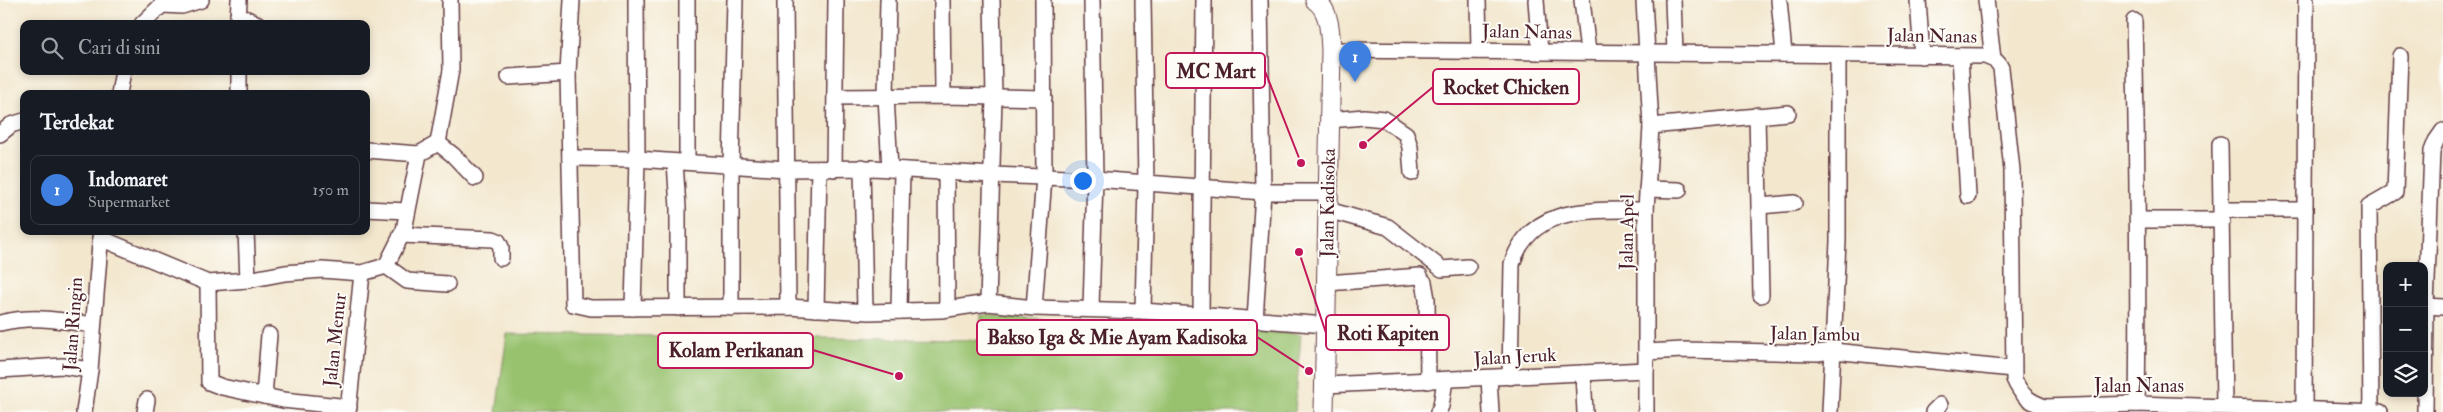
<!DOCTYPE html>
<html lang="id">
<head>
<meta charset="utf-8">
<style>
  :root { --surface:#171b24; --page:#242831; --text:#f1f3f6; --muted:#9ea1a6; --line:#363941; --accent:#d690ce }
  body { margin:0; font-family:"IM FELL Double Pica",serif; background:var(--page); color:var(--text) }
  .controls { position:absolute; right:15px; bottom:15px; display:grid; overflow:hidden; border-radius:10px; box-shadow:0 2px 8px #0003 }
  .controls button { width:45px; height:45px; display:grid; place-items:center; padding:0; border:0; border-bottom:1px solid var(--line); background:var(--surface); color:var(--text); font:25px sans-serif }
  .you { position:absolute; left:1082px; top:180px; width:18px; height:18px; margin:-12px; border:4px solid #fff; border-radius:50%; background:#1a73e8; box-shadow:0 0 0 8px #1a73e833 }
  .badge { display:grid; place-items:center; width:32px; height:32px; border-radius:50%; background:var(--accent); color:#fff; font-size:16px; font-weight:700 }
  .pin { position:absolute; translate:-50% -41px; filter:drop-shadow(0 1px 2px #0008) }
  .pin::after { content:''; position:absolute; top:26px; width:18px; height:15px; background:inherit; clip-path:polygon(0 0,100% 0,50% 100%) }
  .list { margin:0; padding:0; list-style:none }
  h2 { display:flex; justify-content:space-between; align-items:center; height:65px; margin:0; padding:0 20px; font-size:21px }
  h2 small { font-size:16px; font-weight:400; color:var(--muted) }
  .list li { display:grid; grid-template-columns:32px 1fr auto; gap:15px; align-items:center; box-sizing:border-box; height:70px; margin:0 10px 10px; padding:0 10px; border:1px solid var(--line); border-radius:10px }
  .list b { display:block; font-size:19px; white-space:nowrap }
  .list p { margin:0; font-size:16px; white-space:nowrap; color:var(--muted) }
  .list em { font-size:16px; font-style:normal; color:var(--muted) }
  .icon { flex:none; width:28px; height:28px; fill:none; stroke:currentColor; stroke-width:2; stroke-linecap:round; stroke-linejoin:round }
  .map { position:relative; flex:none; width:2443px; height:412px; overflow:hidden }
  .search { position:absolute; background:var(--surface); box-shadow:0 2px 8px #0003; left:20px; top:20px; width:350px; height:55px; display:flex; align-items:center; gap:12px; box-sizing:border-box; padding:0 18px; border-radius:10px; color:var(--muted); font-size:19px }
  .panel { position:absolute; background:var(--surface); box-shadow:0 2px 8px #0003; left:20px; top:90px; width:350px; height:145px; border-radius:10px }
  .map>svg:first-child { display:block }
</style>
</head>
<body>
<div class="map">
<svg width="2443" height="412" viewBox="0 0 2443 412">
  <rect width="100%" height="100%" fill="#fdfcf7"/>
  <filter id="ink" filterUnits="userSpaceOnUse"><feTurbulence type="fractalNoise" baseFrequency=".02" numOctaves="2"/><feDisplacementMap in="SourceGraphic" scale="10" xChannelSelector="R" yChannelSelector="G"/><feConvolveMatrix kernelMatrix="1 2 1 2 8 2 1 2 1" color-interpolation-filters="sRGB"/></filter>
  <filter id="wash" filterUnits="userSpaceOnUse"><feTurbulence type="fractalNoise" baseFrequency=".0096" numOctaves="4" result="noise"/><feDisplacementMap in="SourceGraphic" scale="20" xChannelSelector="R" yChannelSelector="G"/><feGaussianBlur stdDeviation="1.12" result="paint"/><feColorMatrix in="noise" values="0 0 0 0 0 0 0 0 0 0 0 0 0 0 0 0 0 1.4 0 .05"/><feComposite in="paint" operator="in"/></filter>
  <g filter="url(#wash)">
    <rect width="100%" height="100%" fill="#f3e7ce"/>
    <path fill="#98c26e" stroke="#71704c" d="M 981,315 L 1301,334 L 1295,412 L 496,412 L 507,334 L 980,340 Z"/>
  </g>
  <g filter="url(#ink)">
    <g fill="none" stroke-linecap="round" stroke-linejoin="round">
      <defs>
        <g id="minor">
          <path d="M 572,0 L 568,73 L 573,304 L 591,308 L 788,307 L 869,312 L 941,310 L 988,303 L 994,97 L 992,0"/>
          <path d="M 687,0 L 687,162"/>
          <path d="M 785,0 L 788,307"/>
          <path d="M 888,0 L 886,96 L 890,169"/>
          <path d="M 942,0 L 943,96"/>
          <path d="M 1143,0 L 1146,184 L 1143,311"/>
          <path d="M 1478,0 L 1479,51"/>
          <path d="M 1536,0 L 1540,52"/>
          <path d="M 1582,0 L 1588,52"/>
          <path d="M 1644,0 L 1651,126 L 1646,210 L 1646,412"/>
          <path d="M 1673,0 L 1675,53"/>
          <path d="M 1779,0 L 1784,54"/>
          <path d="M 1918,0 L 1922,56"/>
          <path d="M 1986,0 L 1993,59"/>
          <path d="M 162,5 L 182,6 L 201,0"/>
          <path d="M 238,15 L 258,24"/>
          <path d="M 2134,21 C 2137,149 2139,276 2137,404"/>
          <path d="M 142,24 L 167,0"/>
          <path d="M 238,24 L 239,0"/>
          <path d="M 1331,50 L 1985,56 C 1993,59 1997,60 2001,68 L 2012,170 L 2014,379 C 2021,395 2028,401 2045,407 L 2137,404 L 2380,412"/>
          <path d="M 1960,56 L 1968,196"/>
          <path d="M 239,71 L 239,94"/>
          <path d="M 509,77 L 568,73"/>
          <path d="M 119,94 L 123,71"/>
          <path d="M 836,97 L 943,96 L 1044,98"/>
          <path d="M 1757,115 L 1761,295"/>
          <path d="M 1330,120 L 1364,117 L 1384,119 L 1406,134 L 1410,147 L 1412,173"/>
          <path d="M 1651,126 L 1788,113"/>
          <path d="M 0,134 L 11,125 L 24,121"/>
          <path d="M 438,143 L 453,155 L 475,178"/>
          <path d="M 2220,144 L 2224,406"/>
          <path d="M 366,150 L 419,154"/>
          <path d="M 570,158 L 637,159 L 786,169 L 873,168 L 993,175 L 1095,179 L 1263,192 L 1328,192"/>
          <path d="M 675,162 L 678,208 L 678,308"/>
          <path d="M 862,167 L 865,311"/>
          <path d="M 834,169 L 836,0"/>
          <path d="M 946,173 L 947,309"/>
          <path d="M 1647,189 L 1679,190"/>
          <path d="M 1760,206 L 1794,203"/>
          <path d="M 366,209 L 407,211"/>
          <path d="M 1328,210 L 1388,227 L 1442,269 L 1468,267"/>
          <path d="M 2222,210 L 2305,210"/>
          <path d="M 2139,220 L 2222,220"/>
          <path d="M 246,231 L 248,280"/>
          <path d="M 401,235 L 493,239 L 498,241 L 501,247 L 501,258"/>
          <path d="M 100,238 L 208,283 L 248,280 L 285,273 L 322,270 L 362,273 L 386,266 L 404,230 L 419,154 L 438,143 L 451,70 L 450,0"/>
          <path d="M 386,266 L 407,281 L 447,284"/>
          <path d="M 1424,282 L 1427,299 L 1428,381"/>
          <path d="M 208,283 L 209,382 L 222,387 L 283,400 L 349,407"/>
          <path d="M 1327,283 L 1420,276"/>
          <path d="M 988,303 L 1034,308 L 1143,311 L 1326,325"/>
          <path d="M 2426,306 L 2443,307"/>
          <path d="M 633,308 L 637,159 L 636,0"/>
          <path d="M 731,308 L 731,166 L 735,0"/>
          <path d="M 1034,308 L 1044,177 L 1043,0"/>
          <path d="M 1091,308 L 1095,179 L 1092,0"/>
          <path d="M 816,309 L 819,169"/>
          <path d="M 899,311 L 902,170"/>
          <path d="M 1201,315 L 1204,0"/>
          <path d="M 1255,320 L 1263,192 L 1260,0"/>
          <path d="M 0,323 C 34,315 59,320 93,325"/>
          <path d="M 1646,352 L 1683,350 L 1817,353 L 1833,351 L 2013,369"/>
          <path d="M 0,370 L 62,366 L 90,370"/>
          <path d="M 1583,373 L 1585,412"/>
          <path d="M 1510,377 L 1512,264 C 1531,203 1594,211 1646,210"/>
          <path d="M 1489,378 L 1491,412"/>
          <path d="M 1325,385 L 1646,370"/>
          <path d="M 264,396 L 269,335"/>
          <path d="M 2371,411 L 2369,207 L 2395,192 L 2400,56"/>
          <path d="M 84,412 L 90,370 L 101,231"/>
          <path d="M 145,412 L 147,400"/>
          <path d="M 348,412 L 362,273"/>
          <path d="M 1438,412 L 1441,406 L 1445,380"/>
          <path d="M 1830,412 L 1838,241 L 1838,55"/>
          <path d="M 1933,412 L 1940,405"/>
          <path d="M 2304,412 L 2306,0"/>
          <path d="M 2425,412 L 2426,306 L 2432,151 L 2436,141 L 2443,131"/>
        </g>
        <path id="tertiary" d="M 1315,0 C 1330,10 1330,33 1331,50 L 1324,412"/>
      </defs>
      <use href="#minor" stroke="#633d43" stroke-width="18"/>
      <use href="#tertiary" stroke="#633d43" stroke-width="21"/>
      <use href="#minor" stroke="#fff" stroke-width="15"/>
      <use href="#tertiary" stroke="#fff" stroke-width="19"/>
    </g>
  </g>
  <g text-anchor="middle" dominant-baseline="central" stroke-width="4" stroke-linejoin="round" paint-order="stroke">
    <g font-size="19" fill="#4a1f2b" stroke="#fdfcf7">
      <text transform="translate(1527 32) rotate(1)">Jalan Nanas</text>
      <text transform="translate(1932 36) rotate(1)">Jalan Nanas</text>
      <text transform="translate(1328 203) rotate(-89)">Jalan Kadisoka</text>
      <text transform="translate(1627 232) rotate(-89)">Jalan Apel</text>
      <text transform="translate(73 324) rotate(-86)">Jalan Ringin</text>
      <text transform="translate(1815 334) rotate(1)">Jalan Jambu</text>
      <text transform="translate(335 340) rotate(-84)">Jalan Menur</text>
      <text transform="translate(1515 357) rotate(-3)">Jalan Jeruk</text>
      <text x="2139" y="386">Jalan Nanas</text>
    </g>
  </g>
  <path fill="none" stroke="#c2185b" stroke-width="2" d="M1301 163L1265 71M1363 145L1433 87M1299 252L1326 333M1309 371L1257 337M899 376L813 350"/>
  <g fill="#c2185b" stroke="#fdfcf7" stroke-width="2">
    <circle cx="1301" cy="163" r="5"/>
    <circle cx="1363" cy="145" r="5"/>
    <circle cx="1299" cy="252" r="5"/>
    <circle cx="1309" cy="371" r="5"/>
    <circle cx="899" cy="376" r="5"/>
  </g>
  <g fill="#fdfcf7" stroke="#c2185b" stroke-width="2">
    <rect x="1166" y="53" width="99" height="35" rx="5"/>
    <rect x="1433" y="69" width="146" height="35" rx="5"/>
    <rect x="1326" y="315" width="123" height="35" rx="5"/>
    <rect x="977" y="320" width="280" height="35" rx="5"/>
    <rect x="658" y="333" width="155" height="35" rx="5"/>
  </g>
  <g font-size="20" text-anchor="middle" font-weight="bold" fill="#4a1f2b">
    <text x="1216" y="78">MC Mart</text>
    <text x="1506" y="94">Rocket Chicken</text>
    <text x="1388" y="340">Roti Kapiten</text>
    <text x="1117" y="344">Bakso Iga &amp; Mie Ayam Kadisoka</text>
    <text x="736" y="357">Kolam Perikanan</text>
  </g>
</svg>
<div class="controls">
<button>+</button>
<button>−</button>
<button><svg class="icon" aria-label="layers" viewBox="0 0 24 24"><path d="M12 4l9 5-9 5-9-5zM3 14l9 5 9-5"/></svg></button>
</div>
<div class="you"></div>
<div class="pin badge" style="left:1355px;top:82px;background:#3f7fe0">1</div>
<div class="search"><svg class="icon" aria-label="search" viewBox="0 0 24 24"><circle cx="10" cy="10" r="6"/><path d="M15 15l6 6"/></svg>Cari di sini</div>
<section class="panel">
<h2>Terdekat<small></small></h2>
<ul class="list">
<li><span class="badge" style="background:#3f7fe0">1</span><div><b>Indomaret</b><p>Supermarket</p></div><em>150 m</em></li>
</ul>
</section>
</div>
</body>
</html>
